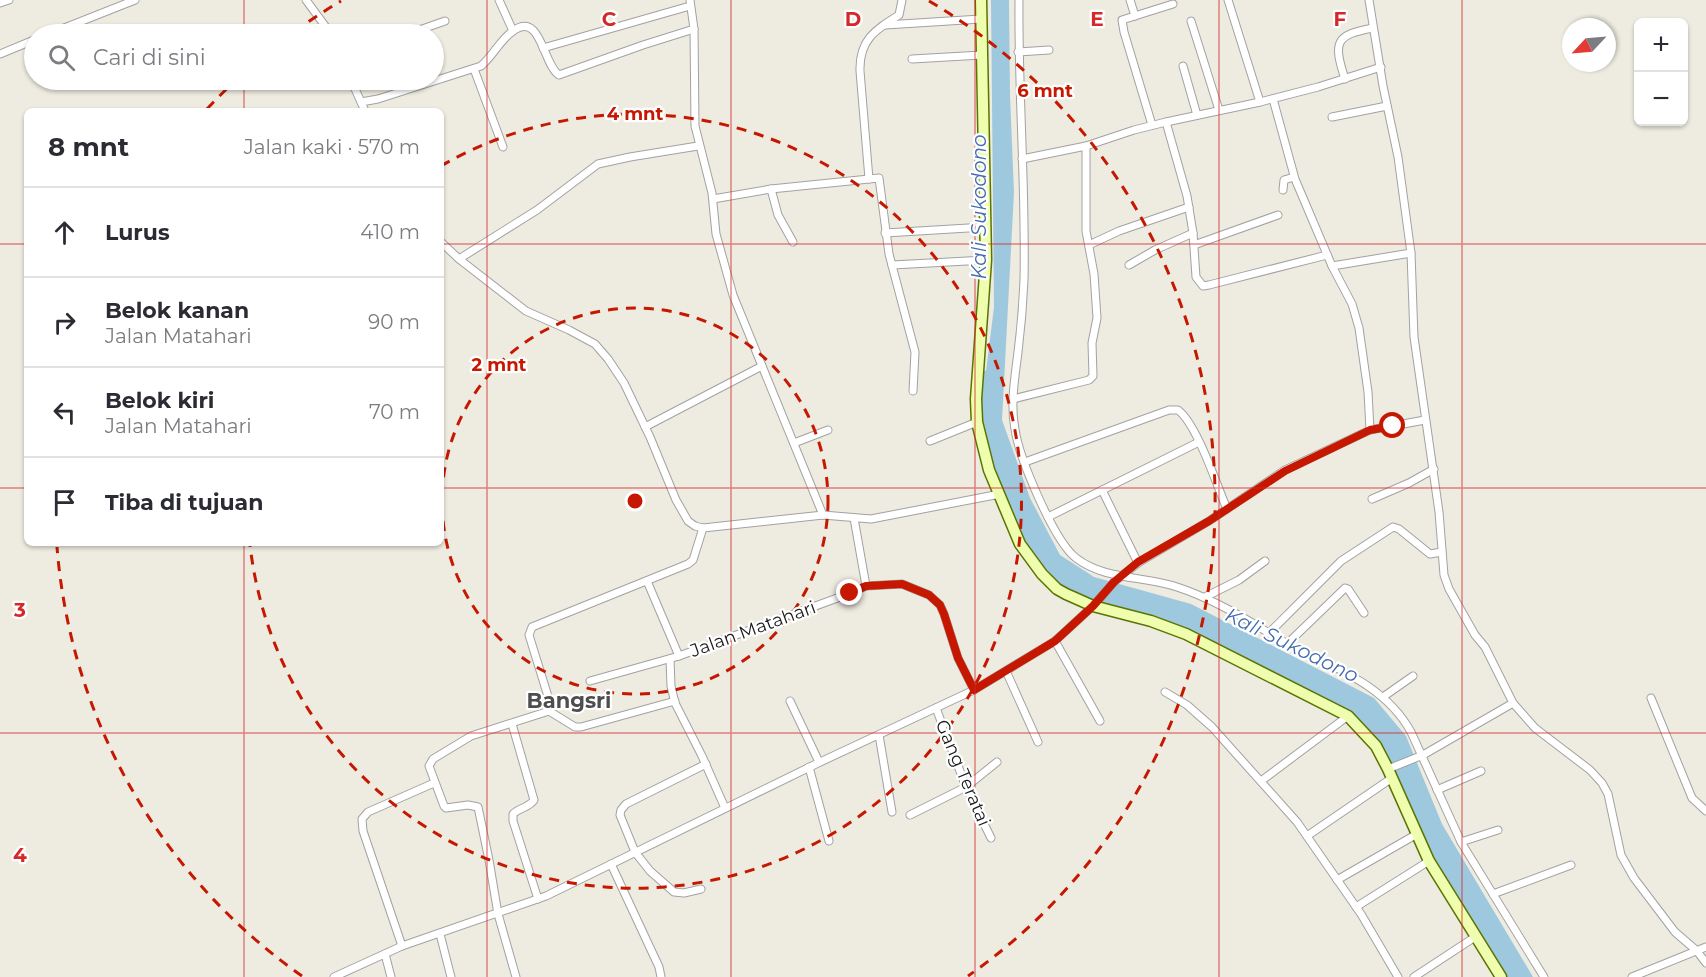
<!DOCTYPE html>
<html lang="id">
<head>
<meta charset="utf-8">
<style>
  :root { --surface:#fff; --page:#f2f2f3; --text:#2b2b33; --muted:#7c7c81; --line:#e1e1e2 }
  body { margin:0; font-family:Montserrat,sans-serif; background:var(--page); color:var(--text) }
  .controls { position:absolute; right:18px; top:18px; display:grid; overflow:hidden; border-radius:9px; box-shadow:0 2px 4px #0004 }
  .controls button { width:54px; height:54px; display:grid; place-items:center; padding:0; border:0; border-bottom:2px solid var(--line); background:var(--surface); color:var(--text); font:30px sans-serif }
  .compass { position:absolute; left:1562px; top:18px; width:54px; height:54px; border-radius:50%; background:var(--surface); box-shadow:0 2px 4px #0004; rotate:244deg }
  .stop { position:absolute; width:18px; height:18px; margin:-14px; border:4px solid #c61800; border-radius:50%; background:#fff }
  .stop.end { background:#c61800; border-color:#fff; box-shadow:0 2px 6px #0008 }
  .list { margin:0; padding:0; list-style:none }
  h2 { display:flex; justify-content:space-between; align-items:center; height:78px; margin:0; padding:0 24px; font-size:26px }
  h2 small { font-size:20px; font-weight:400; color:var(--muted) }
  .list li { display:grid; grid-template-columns:39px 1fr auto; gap:18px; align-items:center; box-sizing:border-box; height:90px; padding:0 24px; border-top:2px solid var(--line) }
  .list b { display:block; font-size:22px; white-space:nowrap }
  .list p { margin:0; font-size:20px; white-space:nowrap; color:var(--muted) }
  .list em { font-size:20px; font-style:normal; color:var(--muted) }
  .icon { flex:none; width:33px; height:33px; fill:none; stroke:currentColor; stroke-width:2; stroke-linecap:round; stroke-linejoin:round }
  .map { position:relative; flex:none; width:1706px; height:977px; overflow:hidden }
  .search { position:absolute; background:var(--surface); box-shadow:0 2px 4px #0004; left:24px; top:24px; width:420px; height:66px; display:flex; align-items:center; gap:15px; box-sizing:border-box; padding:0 21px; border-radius:33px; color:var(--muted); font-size:22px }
  .panel { position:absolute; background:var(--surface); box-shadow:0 2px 4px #0004; left:24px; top:108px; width:420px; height:438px; border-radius:9px }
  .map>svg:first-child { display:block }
</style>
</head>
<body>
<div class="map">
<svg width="1706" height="977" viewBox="0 0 1706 977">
  <rect width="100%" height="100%" fill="#eeebe0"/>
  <path fill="#9dc8de" d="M 991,0 L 1009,0 L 1010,96 L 1014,192 L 1002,420 L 1030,498 L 1060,555 L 1094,577 L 1191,604 L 1374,698 L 1406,736 L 1442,824 L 1533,977 L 1505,977 L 1438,872 L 1381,749 L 1351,712 L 1177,626 L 1104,607 L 1063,589 L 1027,547 L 992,468 L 983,396 L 994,307 Z"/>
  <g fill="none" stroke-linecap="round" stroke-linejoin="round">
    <path stroke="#9dc8de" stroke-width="15" d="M 987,378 L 982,404 L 991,442"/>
    <defs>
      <g id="street">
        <path d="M 306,0 L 331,34"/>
        <path d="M 499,0 L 513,31"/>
        <path d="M 690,0 L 694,29 L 695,126 L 712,193 L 716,234 L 733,295 L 823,515"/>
        <path d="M 1019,0 C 1018,93 1026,187 1024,280 C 1023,304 1021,328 1018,352 C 1015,377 1010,404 1015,429 C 1019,458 1054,541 1076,558 C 1104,580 1145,576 1177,587 C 1211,598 1242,616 1272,635 C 1321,664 1382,679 1411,732 L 1461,842 L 1544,977"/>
        <path d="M 1130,0 L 1135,16"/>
        <path d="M 1228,0 L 1260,102"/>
        <path d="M 1369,0 L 1383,86 L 1398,157 L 1411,253 L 1414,337 L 1439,512 L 1444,575 L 1449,589 L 1475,635 L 1485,647 L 1513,703 L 1535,728 L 1590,770 L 1602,783 L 1608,794 L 1621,855 L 1634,878 L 1675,932 L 1697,951 L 1706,963"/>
        <path d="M 0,3 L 9,0"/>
        <path d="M 1191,21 L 1219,110"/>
        <path d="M 885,25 L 981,19"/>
        <path d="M 49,34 L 135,0"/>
        <path d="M 408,34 L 445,21"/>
        <path d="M 543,48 L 690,6"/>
        <path d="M 1018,52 L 1049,50"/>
        <path d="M 0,54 L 34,40"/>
        <path d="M 912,59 L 982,55"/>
        <path d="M 1183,66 L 1197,115"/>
        <path d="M 474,69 L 503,147"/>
        <path d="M 1345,79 C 1333,42 1335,35 1373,28"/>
        <path d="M 351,80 L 365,111"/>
        <path d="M 1273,99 L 1295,179 L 1332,266 L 1352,304 L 1359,328 L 1368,392 L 1370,430"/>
        <path d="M 361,102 L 378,99 L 481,66 C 493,56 500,40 513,31 C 541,10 543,65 559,75 L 643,45 L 694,29"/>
        <path d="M 1332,117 L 1387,106"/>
        <path d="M 1166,122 L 1187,196 L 1193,233 L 1196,277 L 1203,286 L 1209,285 L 1327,255"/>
        <path d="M 1152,125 L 1124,32 L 1122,20 L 1173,4"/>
        <path d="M 1022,159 L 1086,146 L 1134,130 L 1166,122 L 1260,102 L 1318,87 L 1381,67"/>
        <path d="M 869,179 L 860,71 C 859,40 875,30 899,15 L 902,0"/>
        <path d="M 771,189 L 778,215 L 793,242"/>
        <path d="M 1283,190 L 1284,180 L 1294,177"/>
        <path d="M 713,199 L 771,189 L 879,178 L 889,254 L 915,352 L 913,391"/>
        <path d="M 885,233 L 985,227"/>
        <path d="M 441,242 L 459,259 L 526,311 L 569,330 L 595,344 L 608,359 L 624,383 L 650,437 L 676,500 L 688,521 L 695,526 L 703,528 L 823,515 L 871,519 L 1000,494"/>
        <path d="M 1089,245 L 1119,231 L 1189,207"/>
        <path d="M 1194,245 L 1278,215"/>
        <path d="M 459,259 L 537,210 L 598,164 L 630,157 L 698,146"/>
        <path d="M 892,265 L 986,260"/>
        <path d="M 1129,265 L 1155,250 L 1193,233"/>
        <path d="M 1332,266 L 1411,253"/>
        <path d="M 1013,399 L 1089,380 L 1093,376 L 1092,343 L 1097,318 L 1094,274 L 1086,231 L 1086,146"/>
        <path d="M 645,427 L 762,366"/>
        <path d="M 930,441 L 977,422"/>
        <path d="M 794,443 L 828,430"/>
        <path d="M 1025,462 L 1169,410 L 1178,410 C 1197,424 1217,486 1227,509"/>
        <path d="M 1102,490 L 1138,563"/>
        <path d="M 1372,499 L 1409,483 L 1434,469"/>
        <path d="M 1048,517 L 1199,442"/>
        <path d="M 854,518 L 866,586"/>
        <path d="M 647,581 L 679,656"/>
        <path d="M 1205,597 L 1239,580 L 1265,561"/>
        <path d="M 1269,633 L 1341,561 L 1393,527 L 1399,529 L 1430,554 L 1442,552"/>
        <path d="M 1055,641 L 1100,721"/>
        <path d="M 1287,644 L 1345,588 L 1348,589 L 1364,613"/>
        <path d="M 670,659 L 671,686 L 675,703 L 702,756 L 725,808"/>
        <path d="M 1006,671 L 1038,742"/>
        <path d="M 590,681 L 679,656 L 851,593 L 866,586 L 902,584 L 929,595 L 940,605 L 944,614 L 958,658 L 974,690"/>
        <path d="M 1165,692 L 1187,705 L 1212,727 L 1297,822 L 1361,914 L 1398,977"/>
        <path d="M 1383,697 L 1413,676"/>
        <path d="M 1651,698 L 1692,798 L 1706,811"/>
        <path d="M 790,701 L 819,762"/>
        <path d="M 936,708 L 966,787 L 991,838"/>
        <path d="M 549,711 L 575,727 L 581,727 L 675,701"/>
        <path d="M 512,724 L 534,800 C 530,807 519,808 513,814 L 513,821 L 538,899"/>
        <path d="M 879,735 L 892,812"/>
        <path d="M 809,767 L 829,841"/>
        <path d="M 1388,769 L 1423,755 L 1513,703"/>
        <path d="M 1261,781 L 1348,716"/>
        <path d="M 1437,790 L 1481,771"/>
        <path d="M 910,815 L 966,787 L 997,762"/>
        <path d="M 1307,836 L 1392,778"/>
        <path d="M 1461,842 L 1498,830"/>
        <path d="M 611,864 L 659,967 L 661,977"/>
        <path d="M 1337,880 L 1417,834"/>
        <path d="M 701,889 L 684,893 L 674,892 L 650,871 L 635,852 L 620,815 L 621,810 L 626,804 L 706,764"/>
        <path d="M 1493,894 L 1571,865"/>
        <path d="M 1356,907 L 1429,861"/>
        <path d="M 440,934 L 451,977"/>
        <path d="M 402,946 L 363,831 L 362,819 L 368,812 L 434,783"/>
        <path d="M 385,954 L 391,977"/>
        <path d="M 334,977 L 402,946 L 546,896 L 816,764 L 974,690 L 1055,641 L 1093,606 L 1114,582 L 1138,563 L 1209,521 L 1285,470 L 1370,430 L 1425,420"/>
        <path d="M 516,977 L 498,914 L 489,860 L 478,807 L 468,805 L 446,808 L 444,806 L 429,766 L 433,759 L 471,736 L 549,711 L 551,706 L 529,635 L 532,627 L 688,564 L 693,560 L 703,528"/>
        <path d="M 1414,977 L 1475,937"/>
        <path d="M 1632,977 L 1706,947"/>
      </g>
      <path id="secondary" d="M 981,0 L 986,260 L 976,399 L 977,422 L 989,470 L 1020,544 L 1042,574 L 1057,589 L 1066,594 L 1093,606 L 1151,621 L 1186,634 L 1348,716 L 1376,746 L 1388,769 L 1429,861 L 1501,977"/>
    </defs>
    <use href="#street" stroke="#a2a2a2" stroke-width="9"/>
    <use href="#secondary" stroke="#5a7400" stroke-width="13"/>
    <use href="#street" stroke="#fff" stroke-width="7"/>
    <use href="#secondary" stroke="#effdaf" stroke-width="10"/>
  </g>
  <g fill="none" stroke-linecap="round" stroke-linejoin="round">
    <path stroke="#c61800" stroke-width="8" d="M 850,593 L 866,586 L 902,584 L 929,595 L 940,605 L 944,614 L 958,658 L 974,690 L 1055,641 L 1093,606 L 1114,582 L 1138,562 L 1209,521 L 1285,471 L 1370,430 L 1393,426"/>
  </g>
  <path fill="none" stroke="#d62828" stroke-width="1.5" stroke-opacity="0.55" d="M 244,0 L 244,34M 487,0 L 487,977M 731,0 L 731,977M 975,0 L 975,977M 1219,0 L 1219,977M 1462,0 L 1462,977M 244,80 L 244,111M 0,244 L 27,244M 441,244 L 1706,244M 0,488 L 27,488M 441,488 L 1706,488M 244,543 L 244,977M 0,733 L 1706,733"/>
  <g fill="none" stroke="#c61800" stroke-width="3" stroke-dasharray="10 8">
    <circle cx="635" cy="501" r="193"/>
    <path d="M441 166A387 387 0 1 1 250 545"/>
    <path d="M302 976A580 580 0 0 1 57 547M207 109A580 580 0 0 1 236 80M294 32A580 580 0 0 1 341 1M929 1A580 580 0 0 1 968 976"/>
  </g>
  <g text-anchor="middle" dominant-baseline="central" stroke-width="4.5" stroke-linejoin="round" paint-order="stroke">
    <g font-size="18" fill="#1b1b1b" stroke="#fff">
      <text transform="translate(753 629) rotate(-20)">Jalan Matahari</text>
      <text transform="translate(963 773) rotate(67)">Gang Teratai</text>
    </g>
    <g font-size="20" font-style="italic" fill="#436caf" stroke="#fff">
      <text transform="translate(979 207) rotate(-90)">Kali Sukodono</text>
      <text transform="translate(1292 645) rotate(26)">Kali Sukodono</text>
    </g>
    <g font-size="21" font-weight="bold" fill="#4e4e4e" stroke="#fff">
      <text x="569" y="700">Bangsri</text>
    </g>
  </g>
  <g font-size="20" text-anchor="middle" font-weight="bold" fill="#d62828" stroke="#fff" stroke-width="4.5" stroke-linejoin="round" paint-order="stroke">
    <text x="609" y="26">C</text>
    <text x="853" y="26">D</text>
    <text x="1097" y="26">E</text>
    <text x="1340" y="26">F</text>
    <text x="20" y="617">3</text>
    <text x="20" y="862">4</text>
  </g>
  <circle cx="635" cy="501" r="9" fill="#c61800" stroke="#fff" stroke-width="3"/>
  <g font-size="18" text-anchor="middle" font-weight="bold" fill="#c61800" stroke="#fff" stroke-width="4.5" stroke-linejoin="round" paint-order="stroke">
    <text x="1045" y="97">6 mnt</text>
    <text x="635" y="120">4 mnt</text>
    <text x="499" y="371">2 mnt</text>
  </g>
</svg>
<div class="controls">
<button>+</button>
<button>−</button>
</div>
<svg class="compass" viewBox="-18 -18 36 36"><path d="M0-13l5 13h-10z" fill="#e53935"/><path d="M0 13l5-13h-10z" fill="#7c7c81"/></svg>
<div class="stop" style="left:1393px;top:426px"></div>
<div class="stop end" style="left:850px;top:593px"></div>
<div class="search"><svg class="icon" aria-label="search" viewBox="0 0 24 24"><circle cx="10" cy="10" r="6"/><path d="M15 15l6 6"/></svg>Cari di sini</div>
<section class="panel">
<h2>8 mnt<small>Jalan kaki · 570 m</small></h2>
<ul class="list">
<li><svg class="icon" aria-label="ahead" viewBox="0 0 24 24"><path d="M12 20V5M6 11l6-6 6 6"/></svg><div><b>Lurus</b></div><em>410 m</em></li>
<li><svg class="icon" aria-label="right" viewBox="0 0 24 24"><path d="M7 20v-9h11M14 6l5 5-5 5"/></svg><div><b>Belok kanan</b><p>Jalan Matahari</p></div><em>90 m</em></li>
<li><svg class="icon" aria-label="left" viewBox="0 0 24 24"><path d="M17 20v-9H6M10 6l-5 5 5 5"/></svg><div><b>Belok kiri</b><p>Jalan Matahari</p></div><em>70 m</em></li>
<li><svg class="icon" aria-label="arrive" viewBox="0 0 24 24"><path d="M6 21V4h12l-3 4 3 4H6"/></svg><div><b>Tiba di tujuan</b></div></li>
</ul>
</section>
</div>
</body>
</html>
